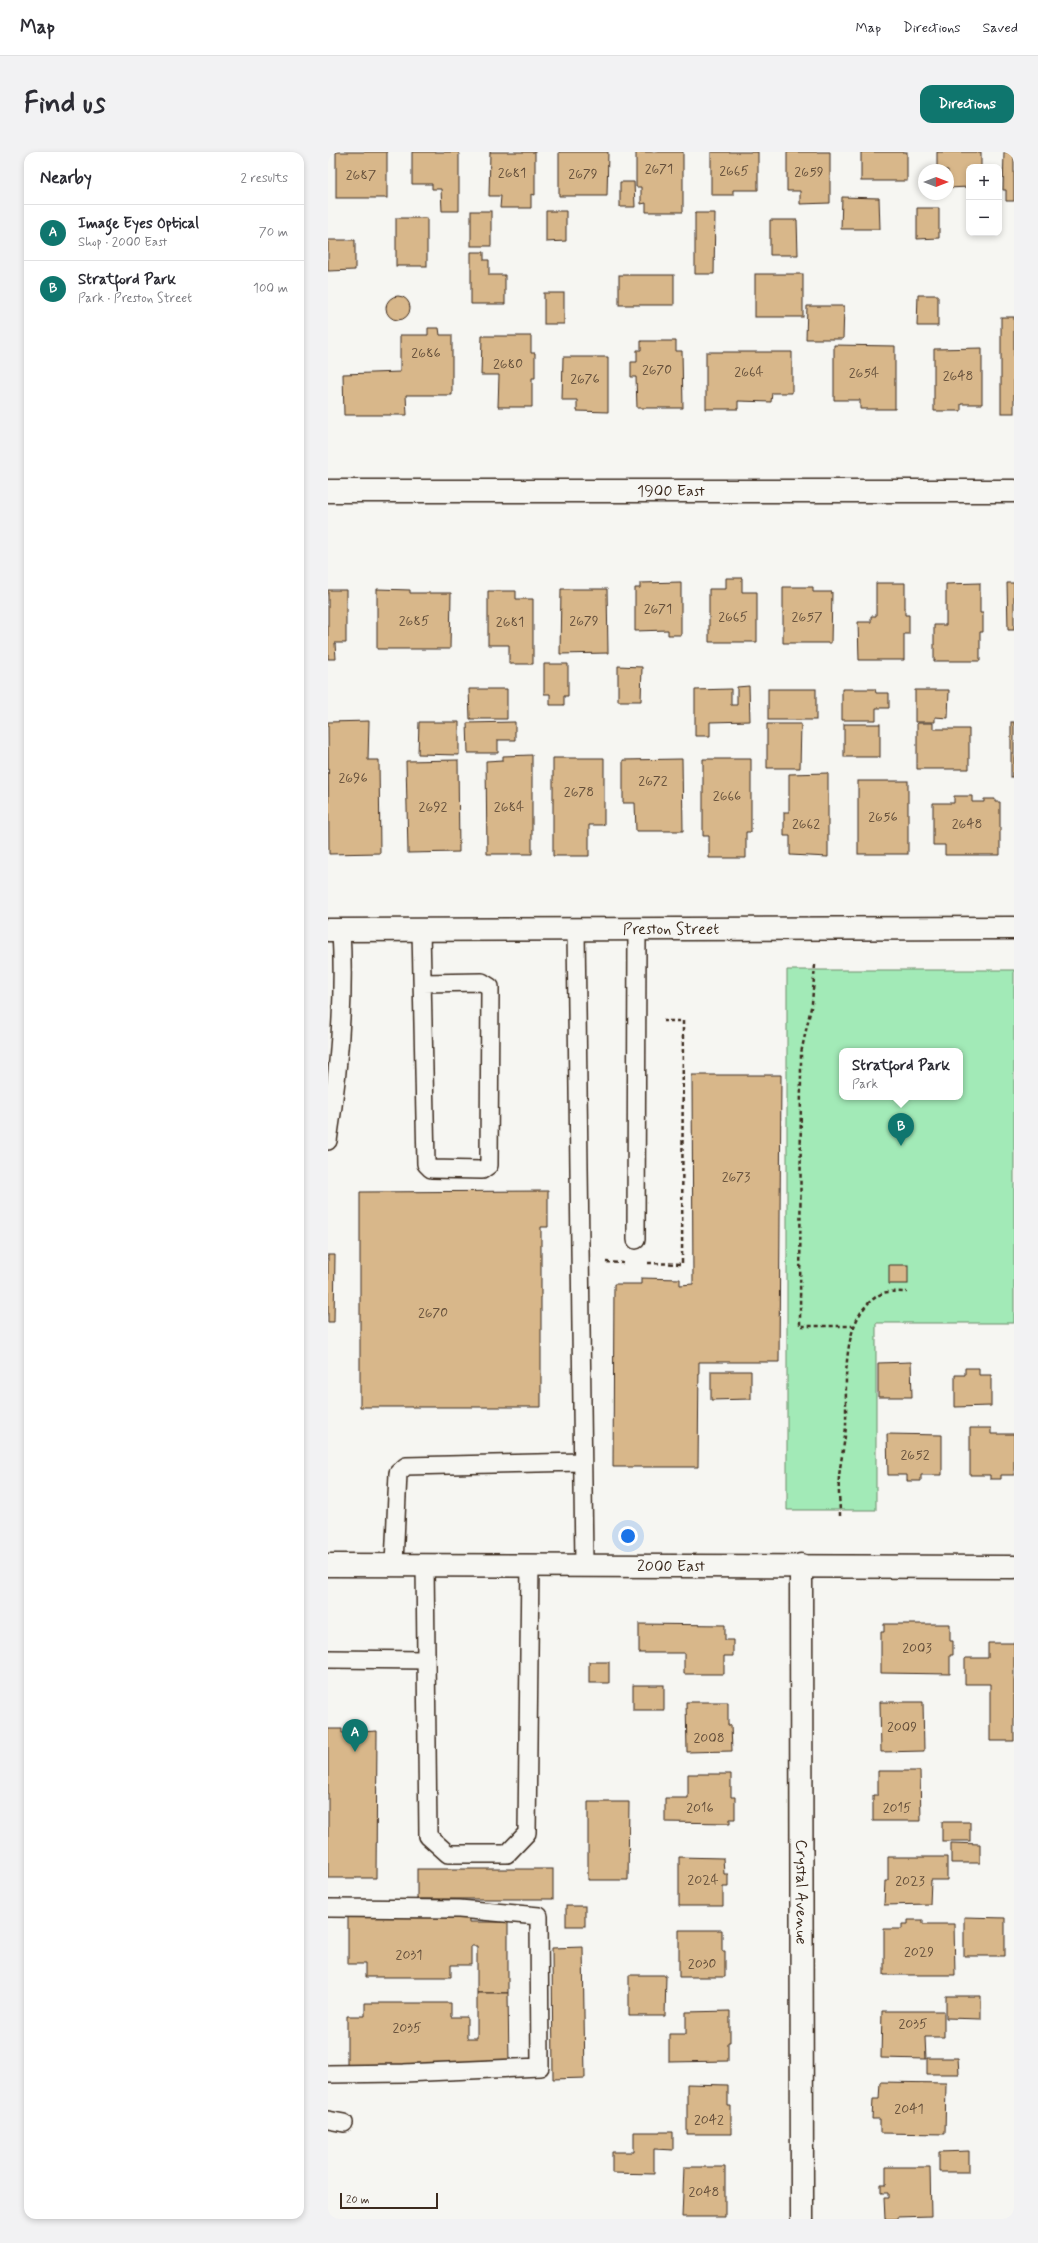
<!DOCTYPE html>
<html lang="en">
<head>
<meta charset="utf-8">
<style>
  :root { --surface:#fff; --page:#f2f2f3; --text:#2b2b33; --muted:#7c7c81; --line:#e1e1e2; --accent:#0f766e }
  body { margin:0; font-family:Mynerve,sans-serif; background:var(--page); color:var(--text) }
  .controls { position:absolute; right:12px; top:12px; display:grid; overflow:hidden; border-radius:8px; box-shadow:0 2px 6px #0003 }
  .controls button { width:36px; height:36px; display:grid; place-items:center; padding:0; border:0; border-bottom:1px solid var(--line); background:var(--surface); color:var(--text); font:20px sans-serif }
  .compass { position:absolute; left:590px; top:12px; width:36px; height:36px; border-radius:50%; background:var(--surface); box-shadow:0 2px 6px #0003; rotate:90deg }
  .scale { position:absolute; left:12px; bottom:10px; width:98px; box-sizing:border-box; padding-left:4px; border:2px solid #3b2a1e; border-top:0; font-size:11px; line-height:14px; white-space:nowrap; color:#3b2a1e; -webkit-text-stroke:3px #f6f6f2; paint-order:stroke }
  .you { position:absolute; left:300px; top:1384px; width:14px; height:14px; margin:-10px; border:3px solid #fff; border-radius:50%; background:#1a73e8; box-shadow:0 0 0 6px #1a73e833 }
  .badge { display:grid; place-items:center; width:26px; height:26px; border-radius:50%; background:var(--accent); color:#fff; font-size:13px; font-weight:700 }
  .pin { position:absolute; translate:-50% -33px; filter:drop-shadow(0 1px 2px #0008) }
  .pin::after { content:''; position:absolute; top:21px; width:14px; height:12px; background:inherit; clip-path:polygon(0 0,100% 0,50% 100%) }
  .popup { position:absolute; left:511px; top:896px; width:124px; height:52px; box-sizing:border-box; display:grid; place-content:center; border-radius:8px; background:var(--surface); filter:drop-shadow(0 1px 3px #0005); font-size:13px; white-space:nowrap; color:var(--muted) }
  .popup b { font-size:15px; color:var(--text) }
  .popup::after { content:''; position:absolute; left:50%; top:100%; margin-left:-8px; border:8px solid transparent; border-top-color:var(--surface) }
  .list { margin:0; padding:0; list-style:none }
  h2 { display:flex; justify-content:space-between; align-items:center; height:52px; margin:0; padding:0 16px; font-size:17px }
  h2 small { font-size:13px; font-weight:400; color:var(--muted) }
  .list li { display:grid; grid-template-columns:26px 1fr auto; gap:12px; align-items:center; box-sizing:border-box; height:56px; padding:0 16px; border-top:1px solid var(--line) }
  .list b { display:block; font-size:15px; white-space:nowrap }
  .list p { margin:0; font-size:13px; white-space:nowrap; color:var(--muted) }
  .list em { font-size:13px; font-style:normal; color:var(--muted) }
  .map { position:relative; flex:none; width:686px; height:2067px; overflow:hidden; border-radius:12px }
  header { display:flex; align-items:center; gap:24px; box-sizing:border-box; height:56px; padding:0 20px; background:var(--surface); border-bottom:1px solid var(--line) }
  header strong { font-size:19px }
  nav { display:flex; gap:22px; margin-inline-start:auto; font-size:14px }
  .intro { display:flex; align-items:center; justify-content:space-between; box-sizing:border-box; height:96px; padding:0 24px }
  h1 { margin:0; font-size:28px }
  .button { padding:10px 18px; border-radius:12px; background:var(--accent); color:#fff; font-size:14px; font-weight:700 }
  main { display:flex; gap:24px; padding:0 24px }
  aside { flex:1; background:var(--surface); border-radius:12px; box-shadow:0 2px 6px #0003 }
  .map>svg:first-child { display:block }
</style>
</head>
<body>
<header>
<strong>Map</strong>
<nav><a>Map</a><a>Directions</a><a>Saved</a></nav>
</header>
<div class="intro"><h1>Find us</h1><a class="button">Directions</a></div>
<main>
<aside>
<h2>Nearby<small>2 results</small></h2>
<ul class="list">
<li><span class="badge">A</span><div><b>Image Eyes Optical</b><p>Shop · 2000 East</p></div><em>70 m</em></li>
<li><span class="badge">B</span><div><b>Stratford Park</b><p>Park · Preston Street</p></div><em>100 m</em></li>
</ul>
</aside>
<div class="map">
<svg width="686" height="2067" viewBox="0 0 686 2067">
  <rect width="100%" height="100%" fill="#f6f6f2"/>
  <filter id="ink" filterUnits="userSpaceOnUse"><feTurbulence type="fractalNoise" baseFrequency=".025" numOctaves="2"/><feDisplacementMap in="SourceGraphic" scale="8" xChannelSelector="R" yChannelSelector="G"/><feConvolveMatrix kernelMatrix="1 2 1 2 8 2 1 2 1" color-interpolation-filters="sRGB"/></filter>
  <g filter="url(#ink)">
    <path fill="#a2eab7" stroke="#6e8a6a" fill-rule="evenodd" d="M 459,818 L 686,818 L 686,1171 L 548,1171 L 548,1358 L 459,1358 ZM 514,899 L 632,899 L 632,945 L 514,945 Z"/>
    <g fill="#d8b78a" stroke="#3b2a1e">
      <rect x="8" y="0" width="51" height="46"/>
      <path d="M 84,0 L 131,0 L 131,59 L 114,59 L 113,37 L 104,37 L 104,32 L 84,32 Z"/>
      <path d="M 162,0 L 207,0 L 207,43 L 203,42 L 203,56 L 172,56 L 173,44 L 161,44 Z"/>
      <path d="M 231,0 L 280,0 L 279,44 L 231,44 Z"/>
      <path d="M 308,0 L 355,0 L 355,60 L 318,60 L 318,51 L 313,52 L 313,35 L 308,35 Z"/>
      <path d="M 383,0 L 430,0 L 430,38 L 405,38 L 405,43 L 383,43 Z"/>
      <path d="M 459,0 L 502,0 L 502,51 L 472,52 L 472,39 L 459,39 Z"/>
      <rect x="533" y="0" width="46" height="29"/>
      <path d="M 609,0 L 653,0 L 653,15 L 641,15 L 641,35 L 620,36 L 620,18 L 609,18 Z"/>
      <path d="M 676,0 L 686,0 L 686,49 L 678,49 L 678,38 L 675,38 Z"/>
      <path d="M 292,30 L 306,30 L 307,55 L 292,55 Z"/>
      <path d="M 514,45 L 551,46 L 552,77 L 513,77 Z"/>
      <path d="M 589,56 L 611,56 L 611,86 L 589,87 Z"/>
      <rect x="143" y="59" width="20" height="35"/>
      <path d="M 218,59 L 238,59 L 238,89 L 218,90 Z"/>
      <path d="M 367,61 L 387,61 L 386,122 L 367,122 Z"/>
      <rect x="68" y="66" width="31" height="48"/>
      <path d="M 442,68 L 469,68 L 470,103 L 442,103 Z"/>
      <path d="M 0,88 L 27,88 L 27,118 L 0,119 Z"/>
      <path d="M 143,100 L 156,100 L 156,108 L 161,108 L 161,123 L 177,123 L 177,152 L 143,152 Z"/>
      <rect x="427" y="122" width="48" height="43"/>
      <rect x="291" y="123" width="55" height="30"/>
      <rect x="216" y="141" width="20" height="31"/>
      <path d="M 590,143 L 610,143 L 610,174 L 589,174 Z"/>
      <circle cx="70" cy="156" r="12"/>
      <path d="M 479,154 L 516,154 L 515,187 L 478,187 Z"/>
      <rect x="673" y="165" width="13" height="96"/>
      <path d="M 100,176 L 111,176 L 112,183 L 124,183 L 124,243 L 78,243 L 79,263 L 16,263 L 15,222 L 72,220 L 72,183 L 100,183 Z"/>
      <path d="M 154,184 L 203,184 L 203,201 L 207,201 L 207,226 L 204,226 L 204,255 L 170,255 L 171,223 L 153,223 Z"/>
      <path d="M 313,189 L 348,189 L 348,199 L 354,199 L 355,256 L 309,256 L 308,225 L 303,225 L 303,210 L 309,210 L 309,198 L 313,198 Z"/>
      <path d="M 506,193 L 567,194 L 567,257 L 532,257 L 532,248 L 506,248 Z"/>
      <path d="M 654,196 L 654,252 L 633,252 L 633,259 L 606,259 L 606,197 Z"/>
      <path d="M 378,200 L 464,200 L 464,241 L 444,241 L 443,250 L 410,249 L 410,257 L 378,257 Z"/>
      <path d="M 235,205 L 280,205 L 280,260 L 249,259 L 249,248 L 234,248 Z"/>
      <path d="M 398,426 L 414,426 L 414,440 L 429,440 L 429,490 L 381,490 L 381,437 L 398,437 Z"/>
      <path d="M 353,430 L 353,483 L 340,483 L 340,478 L 307,479 L 307,436 L 312,436 L 312,431 Z"/>
      <path d="M 548,431 L 577,431 L 577,463 L 581,463 L 581,482 L 576,482 L 576,508 L 531,508 L 530,470 L 543,470 L 543,464 L 548,464 Z"/>
      <path d="M 652,431 L 652,461 L 655,461 L 655,480 L 652,480 L 652,509 L 606,509 L 606,473 L 618,473 L 618,432 Z"/>
      <path d="M 679,431 L 686,431 L 686,478 L 680,478 Z"/>
      <path d="M 455,435 L 485,435 L 485,440 L 504,440 L 503,491 L 455,491 Z"/>
      <path d="M 49,437 L 82,438 L 82,441 L 123,441 L 122,497 L 49,497 Z"/>
      <path d="M 233,437 L 279,437 L 280,501 L 232,502 Z"/>
      <path d="M 0,438 L 18,438 L 18,491 L 7,491 L 8,507 L 0,507 Z"/>
      <path d="M 160,439 L 188,439 L 188,447 L 205,447 L 205,512 L 181,512 L 181,493 L 160,493 Z"/>
      <path d="M 216,512 L 240,512 L 240,544 L 236,544 L 236,553 L 222,553 L 222,542 L 216,542 Z"/>
      <path d="M 290,514 L 314,515 L 313,549 L 290,549 Z"/>
      <path d="M 421,534 L 422,569 L 382,570 L 382,584 L 367,584 L 367,538 L 403,537 L 403,553 L 409,553 L 409,535 Z"/>
      <path d="M 141,537 L 179,537 L 179,567 L 142,567 Z"/>
      <rect x="440" y="537" width="48" height="31"/>
      <path d="M 514,537 L 547,537 L 548,541 L 561,541 L 561,556 L 548,556 L 548,568 L 514,568 Z"/>
      <path d="M 587,538 L 621,538 L 620,566 L 607,565 L 607,570 L 587,570 Z"/>
      <path d="M 41,569 L 40,608 L 51,608 L 52,701 L 1,702 L 0,570 Z"/>
      <path d="M 91,570 L 131,570 L 131,603 L 90,602 Z"/>
      <path d="M 187,570 L 187,588 L 170,588 L 170,601 L 140,601 L 139,571 Z"/>
      <rect x="683" y="570" width="3" height="55"/>
      <path d="M 589,571 L 605,571 L 605,577 L 641,577 L 641,617 L 589,617 Z"/>
      <path d="M 439,572 L 473,572 L 472,616 L 439,616 Z"/>
      <rect x="516" y="572" width="36" height="33"/>
      <path d="M 204,603 L 204,702 L 159,702 L 158,609 L 175,608 L 175,604 Z"/>
      <path d="M 225,606 L 276,606 L 276,673 L 261,673 L 261,704 L 225,704 Z"/>
      <path d="M 354,607 L 355,679 L 308,679 L 307,651 L 295,651 L 295,608 Z"/>
      <path d="M 375,607 L 423,607 L 423,680 L 418,680 L 418,706 L 381,706 L 381,684 L 375,684 Z"/>
      <path d="M 130,608 L 131,700 L 80,701 L 78,609 Z"/>
      <path d="M 500,621 L 500,705 L 462,703 L 462,684 L 456,684 L 456,660 L 461,660 L 461,622 Z"/>
      <rect x="530" y="629" width="50" height="73"/>
      <path d="M 626,644 L 644,644 L 644,650 L 656,650 L 656,647 L 667,647 L 667,650 L 672,650 L 672,703 L 617,703 L 617,693 L 605,693 L 605,651 L 626,651 Z"/>
      <path d="M 364,923 L 453,923 L 451,1210 L 371,1210 L 370,1315 L 285,1315 L 286,1132 L 313,1132 L 313,1126 L 352,1127 L 352,1133 L 365,1132 Z"/>
      <path d="M 220,1039 L 220,1075 L 213,1075 L 213,1255 L 32,1255 L 32,1040 Z"/>
      <path d="M 0,1103 L 7,1103 L 6,1170 L 0,1170 Z"/>
      <rect x="561" y="1113" width="19" height="19"/>
      <path d="M 583,1210 L 584,1245 L 550,1245 L 550,1211 Z"/>
      <path d="M 637,1216 L 651,1216 L 651,1223 L 663,1223 L 663,1254 L 627,1255 L 627,1223 L 637,1223 Z"/>
      <path d="M 383,1219 L 423,1219 L 423,1247 L 383,1248 Z"/>
      <path d="M 642,1276 L 663,1276 L 663,1282 L 686,1282 L 686,1323 L 673,1323 L 673,1327 L 662,1327 L 662,1323 L 642,1323 Z"/>
      <path d="M 559,1282 L 614,1283 L 614,1323 L 593,1323 L 593,1329 L 579,1329 L 579,1323 L 560,1323 Z"/>
      <path d="M 311,1472 L 397,1473 L 397,1488 L 405,1488 L 405,1504 L 396,1504 L 396,1522 L 356,1522 L 356,1501 L 311,1501 Z"/>
      <path d="M 556,1472 L 622,1472 L 622,1489 L 625,1489 L 625,1503 L 622,1503 L 622,1522 L 553,1521 L 553,1480 L 556,1480 Z"/>
      <path d="M 660,1491 L 686,1491 L 686,1589 L 662,1589 L 662,1532 L 637,1532 L 637,1506 L 660,1506 Z"/>
      <rect x="261" y="1510" width="20" height="21"/>
      <rect x="305" y="1533" width="31" height="25"/>
      <path d="M 358,1550 L 400,1550 L 400,1573 L 403,1573 L 404,1599 L 359,1600 Z"/>
      <path d="M 552,1550 L 595,1550 L 596,1599 L 553,1600 Z"/>
      <path d="M 0,1577 L 14,1577 L 14,1581 L 49,1579 L 48,1726 L 0,1726 Z"/>
      <path d="M 550,1619 L 592,1619 L 593,1669 L 545,1669 L 545,1643 L 550,1643 Z"/>
      <path d="M 360,1622 L 403,1622 L 403,1645 L 407,1645 L 407,1667 L 402,1667 L 402,1671 L 337,1670 L 337,1646 L 360,1646 Z"/>
      <path d="M 260,1650 L 301,1650 L 300,1728 L 260,1728 Z"/>
      <rect x="614" y="1670" width="28" height="19"/>
      <path d="M 623,1691 L 652,1692 L 652,1711 L 623,1711 Z"/>
      <path d="M 351,1705 L 395,1706 L 396,1722 L 400,1722 L 400,1735 L 395,1735 L 395,1754 L 351,1754 Z"/>
      <path d="M 560,1705 L 619,1705 L 619,1728 L 603,1728 L 602,1752 L 556,1753 L 557,1729 L 560,1729 Z"/>
      <rect x="89" y="1717" width="136" height="30"/>
      <rect x="238" y="1754" width="19" height="20"/>
      <path d="M 20,1764 L 141,1764 L 141,1770 L 180,1770 L 180,1841 L 149,1841 L 149,1794 L 143,1794 L 143,1813 L 123,1813 L 123,1825 L 37,1825 L 37,1812 L 20,1812 Z"/>
      <path d="M 636,1765 L 677,1766 L 677,1804 L 636,1804 Z"/>
      <path d="M 580,1768 L 595,1768 L 595,1772 L 626,1772 L 627,1823 L 556,1823 L 556,1777 L 574,1777 L 574,1772 L 580,1772 Z"/>
      <path d="M 351,1778 L 394,1778 L 394,1799 L 397,1799 L 397,1825 L 351,1825 Z"/>
      <path d="M 255,1795 L 257,1926 L 225,1927 L 224,1796 Z"/>
      <path d="M 301,1823 L 338,1823 L 337,1864 L 301,1864 Z"/>
      <path d="M 149,1841 L 180,1841 L 181,1913 L 19,1913 L 19,1864 L 37,1864 L 37,1851 L 123,1851 L 123,1865 L 139,1865 L 139,1886 L 149,1886 Z"/>
      <path d="M 618,1844 L 653,1844 L 653,1867 L 618,1866 Z"/>
      <path d="M 402,1859 L 402,1890 L 400,1890 L 400,1909 L 341,1910 L 341,1882 L 358,1882 L 358,1860 Z"/>
      <path d="M 554,1859 L 616,1859 L 616,1885 L 597,1885 L 598,1907 L 553,1906 Z"/>
      <path d="M 599,1906 L 630,1906 L 631,1922 L 599,1922 Z"/>
      <path d="M 552,1930 L 618,1931 L 617,1982 L 552,1981 L 552,1967 L 544,1967 L 545,1947 L 551,1947 Z"/>
      <path d="M 359,1932 L 400,1933 L 400,1954 L 403,1954 L 403,1982 L 359,1982 Z"/>
      <path d="M 306,1980 L 345,1980 L 345,1998 L 326,1997 L 326,2022 L 284,2021 L 284,2000 L 306,2000 Z"/>
      <path d="M 641,1999 L 641,2020 L 611,2020 L 611,2000 Z"/>
      <path d="M 356,2015 L 397,2015 L 397,2065 L 354,2065 Z"/>
      <path d="M 558,2015 L 602,2015 L 603,2064 L 569,2065 L 569,2067 L 557,2067 L 556,2046 L 560,2046 L 560,2041 L 553,2041 L 553,2033 L 558,2033 Z"/>
    </g>
    <g fill="none" stroke-linecap="round" stroke-linejoin="round">
      <defs>
        <g id="service">
          <path d="M 93,778 L 98,1012 L 103,1017 L 154,1018 L 161,1013 L 162,835 L 154,830 L 95,831"/>
          <path d="M 248,778 L 256,1412"/>
          <path d="M 0,989 C 11,919 17,849 13,778"/>
          <path d="M 308,1088 L 309,778"/>
          <path d="M 66,1412 L 70,1321 L 78,1314 L 254,1310"/>
          <path d="M 97,1412 L 100,1684 L 120,1702 L 179,1702 L 199,1681 L 202,1412"/>
          <path d="M 0,1507 L 98,1508"/>
          <path d="M 0,1756 L 131,1757 L 211,1764 L 212,1915 L 76,1921 L 0,1922"/>
          <path d="M 0,1968 L 16,1971"/>
        </g>
        <g id="minor">
          <path id="s1" d="M 0,339 L 686,339"/>
          <path id="s2" d="M 0,778 L 686,776"/>
          <path id="s3" d="M 473,1413 L 474,2067"/>
        </g>
        <g id="tertiary">
          <path id="s4" d="M 0,1413 L 686,1415"/>
        </g>
      </defs>
      <use href="#service" stroke="#3b2a1e" stroke-width="20"/>
      <use href="#minor" stroke="#3b2a1e" stroke-width="25"/>
      <use href="#tertiary" stroke="#3b2a1e" stroke-width="25"/>
      <g stroke="#3b2a1e" stroke-width="2.5" stroke-dasharray="4 3" stroke-linecap="butt">
        <path d="M 487,813 L 484,851 L 473,901 L 472,1174 L 525,1174"/>
        <path d="M 278,1110 L 295,1111"/>
        <path d="M 320,1111 L 354,1112 L 355,869 L 335,869"/>
        <path d="M 512,1364 C 512,1351 510,1337 511,1324 C 513,1307 517,1290 518,1273 C 519,1233 510,1162 555,1141 C 561,1139 572,1140 579,1140"/>
      </g>
      <use href="#service" stroke="#f6f6f2" stroke-width="17"/>
      <use href="#minor" stroke="#f6f6f2" stroke-width="22"/>
      <use href="#tertiary" stroke="#f6f6f2" stroke-width="22"/>
    </g>
  </g>
  <g text-anchor="middle" dominant-baseline="central" stroke-width="4" stroke-linejoin="round" paint-order="stroke">
    <g font-size="14" fill="#624d39">
      <text x="331" y="17">2671</text>
      <text x="406" y="19">2665</text>
      <text x="481" y="20">2659</text>
      <text x="184" y="21">2681</text>
      <text x="255" y="22">2679</text>
      <text x="33" y="23">2687</text>
      <text x="98" y="201">2686</text>
      <text x="180" y="212">2680</text>
      <text x="329" y="218">2670</text>
      <text x="421" y="220">2664</text>
      <text x="536" y="221">2654</text>
      <text x="630" y="224">2648</text>
      <text x="257" y="227">2676</text>
      <text x="330" y="457">2671</text>
      <text x="405" y="465">2665</text>
      <text x="479" y="465">2657</text>
      <text x="86" y="469">2685</text>
      <text x="256" y="469">2679</text>
      <text x="182" y="470">2681</text>
      <text x="25" y="626">2696</text>
      <text x="325" y="629">2672</text>
      <text x="251" y="640">2678</text>
      <text x="399" y="644">2666</text>
      <text x="105" y="655">2692</text>
      <text x="181" y="655">2684</text>
      <text x="555" y="665">2656</text>
      <text x="478" y="672">2662</text>
      <text x="639" y="672">2648</text>
      <text x="408" y="1025">2673</text>
      <text x="105" y="1161">2670</text>
      <text x="587" y="1303">2652</text>
      <text x="589" y="1496">2003</text>
      <text x="574" y="1575">2009</text>
      <text x="381" y="1586">2008</text>
      <text x="372" y="1656">2016</text>
      <text x="569" y="1656">2015</text>
      <text x="375" y="1728">2024</text>
      <text x="582" y="1729">2023</text>
      <text x="591" y="1800">2029</text>
      <text x="81" y="1803">2031</text>
      <text x="374" y="1812">2030</text>
      <text x="585" y="1872">2035</text>
      <text x="79" y="1876">2035</text>
      <text x="581" y="1957">2041</text>
      <text x="381" y="1968">2042</text>
      <text x="376" y="2040">2048</text>
    </g>
    <g font-size="16" fill="#3b2a1e" stroke="#f6f6f2">
      <text stroke="none"><textPath href="#s1" startOffset="343">1900 East</textPath></text>
      <text stroke="none"><textPath href="#s2" startOffset="343">Preston Street</textPath></text>
      <text stroke="none"><textPath href="#s4" startOffset="343">2000 East</textPath></text>
      <text stroke="none"><textPath href="#s3" startOffset="327">Crystal Avenue</textPath></text>
    </g>
  </g>
</svg>
<div class="controls">
<button>+</button>
<button>−</button>
</div>
<svg class="compass" viewBox="-18 -18 36 36"><path d="M0-13l5 13h-10z" fill="#e53935"/><path d="M0 13l5-13h-10z" fill="#7c7c81"/></svg>
<div class="scale">20 m</div>
<div class="you"></div>
<div class="pin badge" style="left:27px;top:1600px">A</div>
<div class="pin badge" style="left:573px;top:994px">B</div>
<div class="popup"><b>Stratford Park</b>Park</div>
</div>
</main>
</body>
</html>
